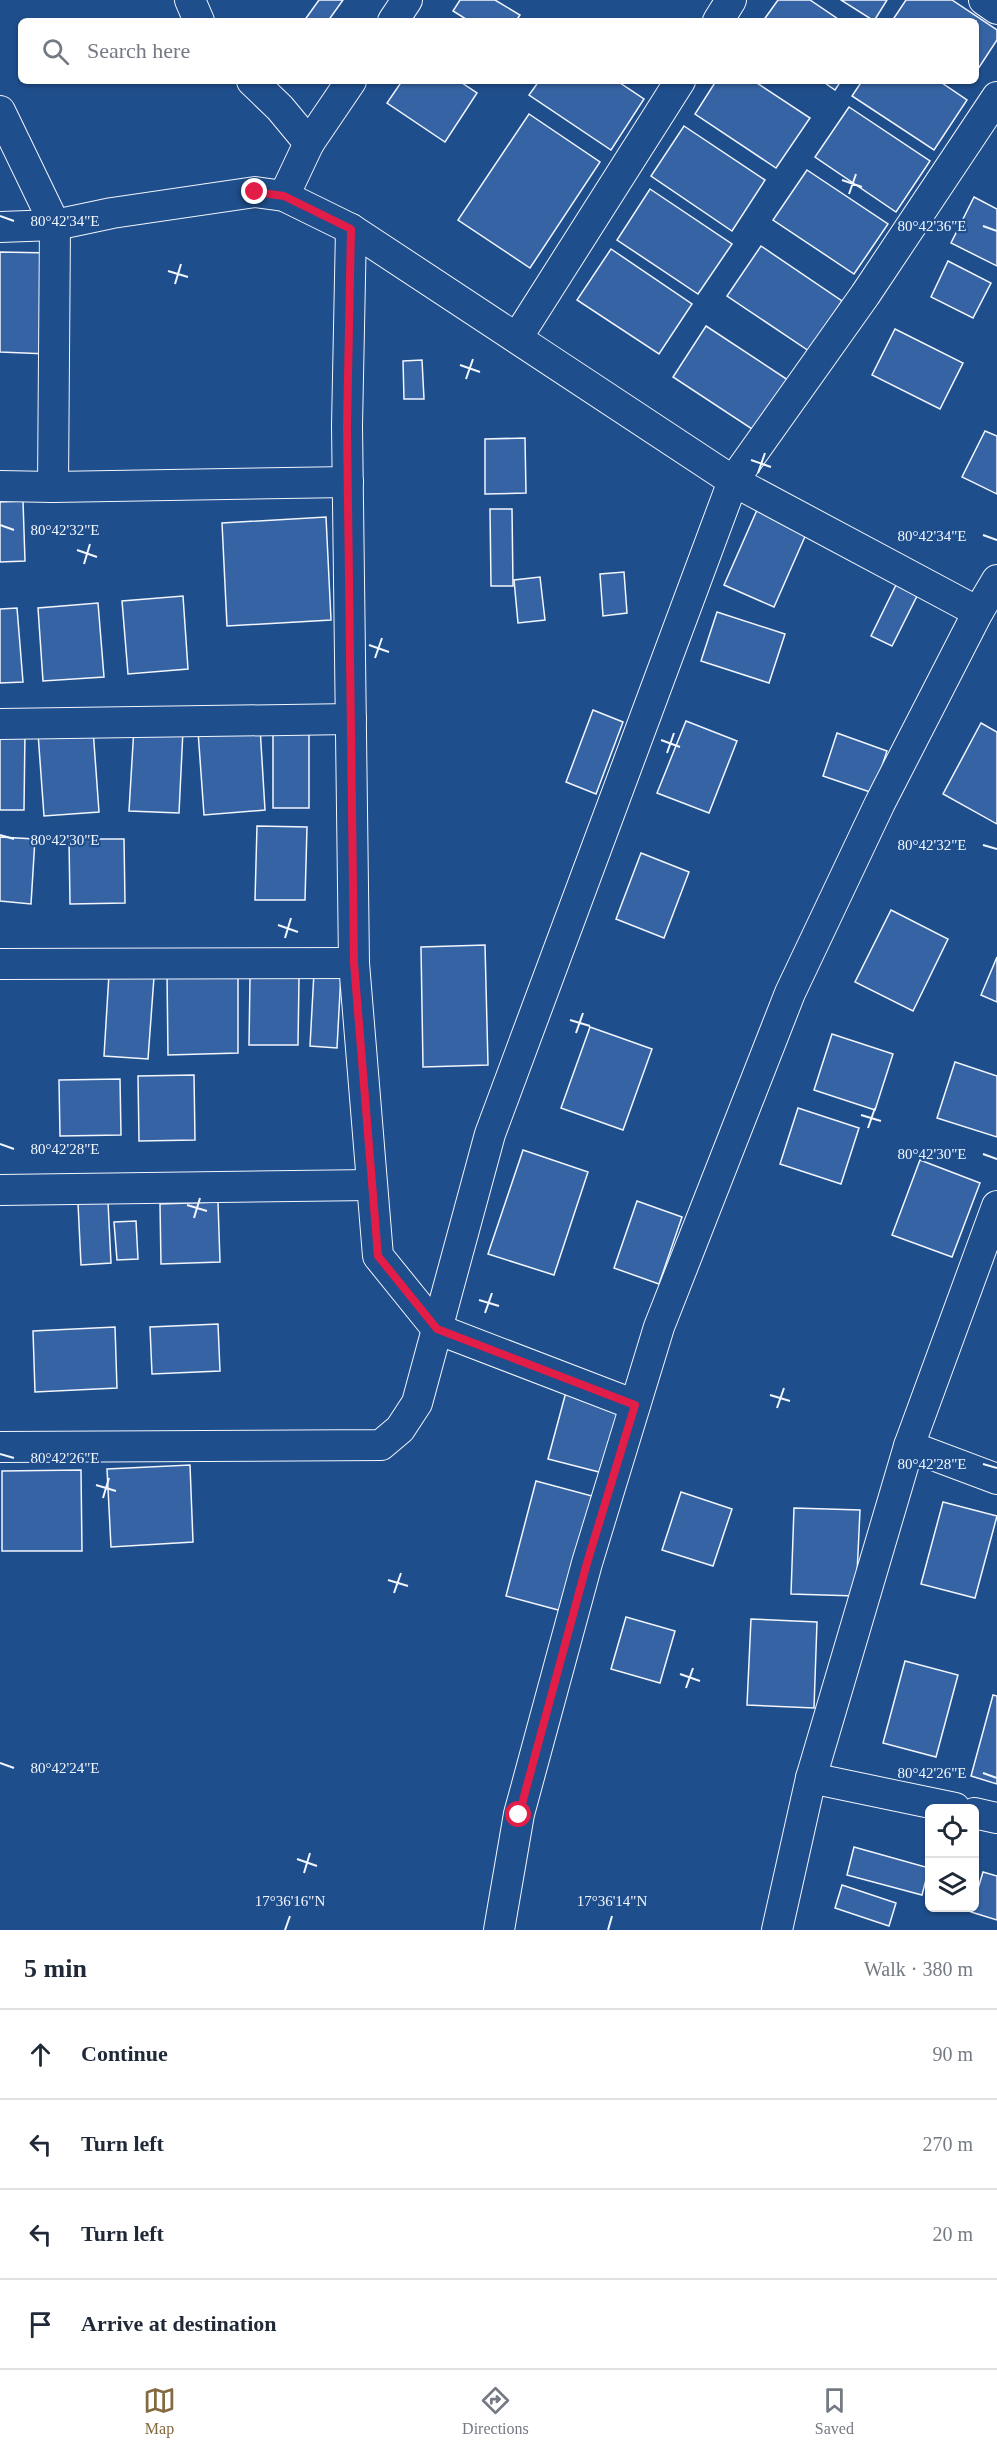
<!DOCTYPE html>
<html lang="en">
<head>
<meta charset="utf-8">
<style>
  :root { --surface:#fff; --page:#f6f6f7; --text:#1f2937; --muted:#747a83; --line:#e0e1e3; --accent:#846941 }
  body { margin:0; font-family:"Times New Roman",serif; background:var(--page); color:var(--text) }
  .controls { position:absolute; right:18px; bottom:18px; display:grid; overflow:hidden; border-radius:9px; box-shadow:0 2px 4px #0004 }
  .controls button { width:54px; height:54px; display:grid; place-items:center; padding:0; border:0; border-bottom:2px solid var(--line); background:var(--surface); color:var(--text); font:30px sans-serif }
  .stop { position:absolute; width:18px; height:18px; margin:-14px; border:4px solid #e11d48; border-radius:50%; background:#fff }
  .stop.end { background:#e11d48; border-color:#fff; box-shadow:0 2px 6px #0008 }
  .list { margin:0; padding:0; list-style:none }
  h2 { display:flex; justify-content:space-between; align-items:center; height:78px; margin:0; padding:0 24px; font-size:26px }
  h2 small { font-size:20px; font-weight:400; color:var(--muted) }
  .list li { display:grid; grid-template-columns:39px 1fr auto; gap:18px; align-items:center; box-sizing:border-box; height:90px; padding:0 24px; border-top:2px solid var(--line) }
  .list b { display:block; font-size:22px; white-space:nowrap }
  .list em { font-size:20px; font-style:normal; color:var(--muted) }
  .icon { flex:none; width:33px; height:33px; fill:none; stroke:currentColor; stroke-width:2; stroke-linecap:round; stroke-linejoin:round }
  .map { position:relative; flex:none; width:997px; height:1930px; overflow:hidden }
  .search { position:absolute; background:var(--surface); box-shadow:0 2px 4px #0004; left:18px; right:18px; top:18px; height:66px; display:flex; align-items:center; gap:15px; box-sizing:border-box; padding:0 21px; border-radius:9px; color:var(--muted); font-size:22px }
  .sheet { height:438px; background:var(--surface) }
  nav { display:flex; justify-content:space-around; align-items:center; box-sizing:border-box; height:84px; border-top:2px solid var(--line); background:var(--surface); font-size:16px; color:var(--muted) }
  nav a { display:grid; justify-items:center; gap:3px }
  nav .on { color:var(--accent) }
  .map>svg:first-child { display:block }
</style>
</head>
<body>
<div class="map">
<svg width="997" height="1930" viewBox="0 0 997 1930">
  <rect width="100%" height="100%" fill="#1f4e8c"/>
  <g fill="#3563a3" stroke="#f2f6ff" stroke-width="1.5">
    <path d="M 319,0 L 343,0 L 328,21 L 304,21 Z"/>
    <path d="M 460,0 L 495,0 L 520,15 L 516,21 L 469,21 L 453,11 Z"/>
    <path d="M 778,0 L 810,0 L 841,21 L 763,21 Z"/>
    <path d="M 841,0 L 887,0 L 874,21 Z"/>
    <path d="M 906,0 L 952,0 L 997,30 L 997,40 L 976,72 L 976,21 L 892,21 Z"/>
    <path d="M 402,81 L 459,81 L 477,93 L 445,142 L 387,103 Z"/>
    <path d="M 539,81 L 617,81 L 644,99 L 611,150 L 529,95 Z"/>
    <path d="M 716,81 L 754,81 L 810,118 L 776,168 L 695,114 Z"/>
    <path d="M 822,81 L 841,81 L 835,90 Z"/>
    <path d="M 862,81 L 939,81 L 967,100 L 934,150 L 852,96 Z"/>
    <path d="M 849,107 L 930,161 L 896,212 L 815,157 Z"/>
    <path d="M 529,114 L 600,162 L 530,268 L 458,220 Z"/>
    <path d="M 684,126 L 765,180 L 732,231 L 651,176 Z"/>
    <path d="M 807,170 L 888,224 L 854,274 L 773,220 Z"/>
    <path d="M 650,189 L 732,244 L 698,294 L 617,240 Z"/>
    <path d="M 974,197 L 997,209 L 997,266 L 951,243 Z"/>
    <path d="M 761,246 L 842,301 L 809,351 L 727,296 Z"/>
    <path d="M 611,249 L 692,304 L 659,354 L 577,300 Z"/>
    <path d="M 0,252 L 51,253 L 48,354 L 0,352 Z"/>
    <path d="M 948,261 L 991,283 L 973,318 L 931,297 Z"/>
    <path d="M 706,326 L 788,380 L 755,431 L 673,377 Z"/>
    <path d="M 895,329 L 963,363 L 940,409 L 872,375 Z"/>
    <path d="M 422,360 L 424,399 L 404,399 L 403,361 Z"/>
    <path d="M 985,431 L 997,436 L 997,494 L 962,477 Z"/>
    <path d="M 525,438 L 526,493 L 485,494 L 485,439 Z"/>
    <path d="M 23,501 L 25,561 L 0,562 L 0,502 Z"/>
    <path d="M 490,509 L 512,509 L 513,586 L 491,586 Z"/>
    <path d="M 757,510 L 807,532 L 774,607 L 724,585 Z"/>
    <path d="M 326,517 L 331,620 L 227,626 L 222,523 Z"/>
    <path d="M 624,572 L 627,613 L 603,616 L 600,574 Z"/>
    <path d="M 540,577 L 545,620 L 518,623 L 514,580 Z"/>
    <path d="M 896,585 L 917,596 L 892,646 L 871,636 Z"/>
    <path d="M 183,596 L 188,669 L 128,674 L 122,601 Z"/>
    <path d="M 98,603 L 104,677 L 43,681 L 38,608 Z"/>
    <path d="M 17,608 L 23,682 L 0,683 L 0,609 Z"/>
    <path d="M 717,612 L 785,634 L 769,683 L 701,661 Z"/>
    <path d="M 593,710 L 623,722 L 596,794 L 566,782 Z"/>
    <path d="M 686,721 L 737,741 L 709,813 L 657,793 Z"/>
    <path d="M 981,723 L 997,732 L 997,824 L 943,794 Z"/>
    <path d="M 134,727 L 183,730 L 179,813 L 129,811 Z"/>
    <path d="M 260,727 L 265,810 L 204,815 L 198,731 Z"/>
    <path d="M 93,729 L 99,812 L 44,816 L 38,733 Z"/>
    <rect x="273" y="730" width="36" height="78"/>
    <path d="M 0,731 L 25,731 L 24,810 L 0,810 Z"/>
    <path d="M 837,733 L 887,751 L 873,793 L 823,776 Z"/>
    <path d="M 257,826 L 307,827 L 305,900 L 255,900 Z"/>
    <path d="M 0,837 L 35,839 L 31,904 L 0,901 Z"/>
    <path d="M 69,839 L 124,839 L 125,903 L 70,904 Z"/>
    <path d="M 641,853 L 689,872 L 664,938 L 616,919 Z"/>
    <path d="M 891,910 L 948,939 L 913,1011 L 855,982 Z"/>
    <path d="M 485,945 L 488,1065 L 423,1067 L 421,947 Z"/>
    <path d="M 997,957 L 997,1002 L 981,995 Z"/>
    <path d="M 238,972 L 238,1053 L 168,1055 L 167,973 Z"/>
    <path d="M 314,972 L 341,974 L 337,1048 L 310,1046 Z"/>
    <path d="M 109,974 L 154,977 L 148,1059 L 104,1056 Z"/>
    <path d="M 250,978 L 299,978 L 298,1045 L 249,1045 Z"/>
    <path d="M 590,1027 L 652,1049 L 623,1130 L 561,1108 Z"/>
    <path d="M 832,1034 L 893,1054 L 875,1110 L 814,1090 Z"/>
    <path d="M 955,1062 L 997,1076 L 997,1137 L 937,1118 Z"/>
    <path d="M 194,1075 L 195,1140 L 139,1141 L 138,1076 Z"/>
    <path d="M 120,1079 L 121,1135 L 60,1136 L 59,1080 Z"/>
    <path d="M 798,1108 L 859,1128 L 841,1184 L 780,1164 Z"/>
    <path d="M 523,1150 L 588,1172 L 554,1275 L 488,1254 Z"/>
    <path d="M 920,1160 L 980,1183 L 952,1257 L 892,1235 Z"/>
    <path d="M 637,1201 L 682,1217 L 659,1284 L 614,1268 Z"/>
    <path d="M 108,1202 L 111,1263 L 81,1265 L 78,1203 Z"/>
    <path d="M 218,1202 L 220,1262 L 161,1264 L 160,1204 Z"/>
    <path d="M 136,1221 L 138,1259 L 117,1260 L 114,1222 Z"/>
    <path d="M 218,1324 L 220,1371 L 152,1374 L 150,1327 Z"/>
    <path d="M 115,1327 L 117,1388 L 35,1392 L 33,1331 Z"/>
    <path d="M 566,1392 L 620,1406 L 603,1473 L 548,1459 Z"/>
    <path d="M 190,1465 L 193,1542 L 111,1547 L 107,1469 Z"/>
    <path d="M 81,1470 L 82,1551 L 2,1551 L 2,1471 Z"/>
    <path d="M 536,1481 L 592,1496 L 562,1611 L 506,1596 Z"/>
    <path d="M 681,1492 L 732,1509 L 713,1566 L 662,1550 Z"/>
    <path d="M 943,1502 L 997,1516 L 975,1598 L 921,1584 Z"/>
    <path d="M 794,1508 L 860,1510 L 856,1596 L 791,1594 Z"/>
    <path d="M 626,1617 L 675,1631 L 660,1683 L 611,1669 Z"/>
    <path d="M 751,1619 L 817,1622 L 814,1708 L 747,1705 Z"/>
    <path d="M 905,1661 L 958,1675 L 936,1757 L 883,1743 Z"/>
    <path d="M 993,1695 L 997,1696 L 997,1784 L 971,1776 Z"/>
    <path d="M 854,1847 L 929,1868 L 922,1895 L 847,1875 Z"/>
    <path d="M 983,1872 L 997,1876 L 997,1920 L 971,1912 Z"/>
    <path d="M 842,1885 L 896,1903 L 889,1926 L 835,1908 Z"/>
  </g>
  <g fill="none" stroke-linecap="round" stroke-linejoin="round">
    <defs>
      <g id="street">
        <path d="M 190,0 L 199,21"/>
        <path d="M 984,0 L 997,9"/>
        <path d="M 393,21 L 407,0"/>
        <path d="M 718,21 L 731,0"/>
        <path d="M 252,81 L 280,108 L 309,143 L 284,196"/>
        <path d="M 0,111 L 55,225 L 53,487"/>
        <path d="M 309,143 L 351,81"/>
        <path d="M 0,227 L 55,225 L 112,213 L 255,192 L 284,196 L 351,229 L 733,481 L 978,612"/>
        <path d="M 351,229 L 347,426 L 354,963 L 378,1256 L 437,1329 L 635,1405"/>
        <path d="M 517,338 L 680,81"/>
        <path d="M 0,486 L 53,487 L 348,482"/>
        <path d="M 0,724 L 351,719"/>
        <path d="M 0,964 L 354,963"/>
        <path d="M 0,1190 L 370,1185"/>
        <path d="M 909,1446 L 997,1479"/>
        <path d="M 0,1447 L 381,1445 L 400,1429 L 417,1403 L 490,1134 L 733,481 L 865,295 L 997,97"/>
        <path d="M 811,1778 L 955,1808"/>
        <path d="M 974,1813 L 997,1818"/>
        <path d="M 499,1930 L 519,1814 L 587,1563 L 659,1327 L 790,993 L 880,803 L 978,612 L 997,580"/>
        <path d="M 777,1930 L 811,1778 L 909,1446 L 997,1206"/>
      </g>
    </defs>
    <use href="#street" stroke="#f2f6ff" stroke-width="32"/>
    <use href="#street" stroke="#1f4e8c" stroke-width="30"/>
  </g>
  <g fill="none" stroke-linecap="round" stroke-linejoin="round">
    <path stroke="#e11d48" stroke-width="8" d="M 255,192 L 284,196 L 351,229 L 347,426 L 354,963 L 378,1256 L 437,1329 L 635,1405 L 587,1563 L 519,1815"/>
  </g>
  <path fill="none" stroke="#f2f6ff" stroke-width="2" d="M 842,180 L 862,187M 849,194 L 856,174M 0,216 L 14,221M 983,226 L 997,231M 168,271 L 188,277M 175,284 L 181,264M 460,365 L 480,372M 466,379 L 473,359M 751,460 L 771,467M 758,473 L 765,453M 0,525 L 14,530M 983,535 L 997,540M 77,550 L 97,557M 84,564 L 90,544M 369,645 L 389,652M 375,658 L 382,638M 661,740 L 680,747M 667,753 L 674,733M 0,835 L 14,839M 983,845 L 997,849M 278,925 L 298,932M 285,938 L 291,918M 570,1020 L 590,1026M 576,1033 L 583,1013M 861,1115 L 881,1121M 868,1128 L 875,1108M 0,1144 L 14,1149M 983,1154 L 997,1159M 187,1205 L 207,1211M 194,1218 L 200,1198M 479,1300 L 499,1306M 485,1313 L 492,1293M 770,1395 L 790,1401M 777,1408 L 784,1388M 0,1454 L 14,1458M 983,1464 L 997,1468M 96,1485 L 116,1491M 103,1498 L 109,1478M 388,1580 L 408,1586M 394,1593 L 401,1573M 680,1674 L 700,1681M 686,1688 L 693,1668M 0,1763 L 14,1768M 983,1773 L 997,1778M 297,1859 L 317,1866M 304,1873 L 310,1853M 285,1930 L 290,1916M 608,1930 L 612,1916"/>
  <g font-size="15" text-anchor="middle" fill="#f2f6ff" stroke="#1f4e8c" stroke-width="4.5" stroke-linejoin="round" paint-order="stroke">
    <text x="65" y="226">80°42'34"E</text>
    <text x="932" y="231">80°42'36"E</text>
    <text x="65" y="535">80°42'32"E</text>
    <text x="932" y="541">80°42'34"E</text>
    <text x="65" y="845">80°42'30"E</text>
    <text x="932" y="850">80°42'32"E</text>
    <text x="65" y="1154">80°42'28"E</text>
    <text x="932" y="1159">80°42'30"E</text>
    <text x="65" y="1463">80°42'26"E</text>
    <text x="932" y="1469">80°42'28"E</text>
    <text x="65" y="1773">80°42'24"E</text>
    <text x="932" y="1778">80°42'26"E</text>
    <text x="290" y="1906">17°36'16"N</text>
    <text x="612" y="1906">17°36'14"N</text>
  </g>
</svg>
<div class="controls">
<button><svg class="icon" aria-label="locate" viewBox="0 0 24 24"><circle cx="12" cy="12" r="6"/><path d="M12 2v4M12 18v4M2 12h4M18 12h4"/></svg></button>
<button><svg class="icon" aria-label="layers" viewBox="0 0 24 24"><path d="M12 4l9 5-9 5-9-5zM3 14l9 5 9-5"/></svg></button>
</div>
<div class="stop" style="left:519px;top:1815px"></div>
<div class="stop end" style="left:255px;top:192px"></div>
<div class="search"><svg class="icon" aria-label="search" viewBox="0 0 24 24"><circle cx="10" cy="10" r="6"/><path d="M15 15l6 6"/></svg>Search here</div>
</div>
<section class="sheet">
<h2>5 min<small>Walk · 380 m</small></h2>
<ul class="list">
<li><svg class="icon" aria-label="ahead" viewBox="0 0 24 24"><path d="M12 20V5M6 11l6-6 6 6"/></svg><div><b>Continue</b></div><em>90 m</em></li>
<li><svg class="icon" aria-label="left" viewBox="0 0 24 24"><path d="M17 20v-9H6M10 6l-5 5 5 5"/></svg><div><b>Turn left</b></div><em>270 m</em></li>
<li><svg class="icon" aria-label="left" viewBox="0 0 24 24"><path d="M17 20v-9H6M10 6l-5 5 5 5"/></svg><div><b>Turn left</b></div><em>20 m</em></li>
<li><svg class="icon" aria-label="arrive" viewBox="0 0 24 24"><path d="M6 21V4h12l-3 4 3 4H6"/></svg><div><b>Arrive at destination</b></div></li>
</ul>
</section>
<nav>
<a class="on"><svg class="icon" aria-label="map" viewBox="0 0 24 24"><path d="M3 6l6-2 6 2 6-2v14l-6 2-6-2-6 2zM9 4v14M15 6v14"/></svg>Map</a>
<a><svg class="icon" aria-label="directions" viewBox="0 0 24 24"><path d="M12 3l9 9-9 9-9-9zM9 14v-3h6M13 9l2 2-2 2"/></svg>Directions</a>
<a><svg class="icon" aria-label="saved" viewBox="0 0 24 24"><path d="M7 4h10v16l-5-4-5 4z"/></svg>Saved</a>
</nav>
</body>
</html>
